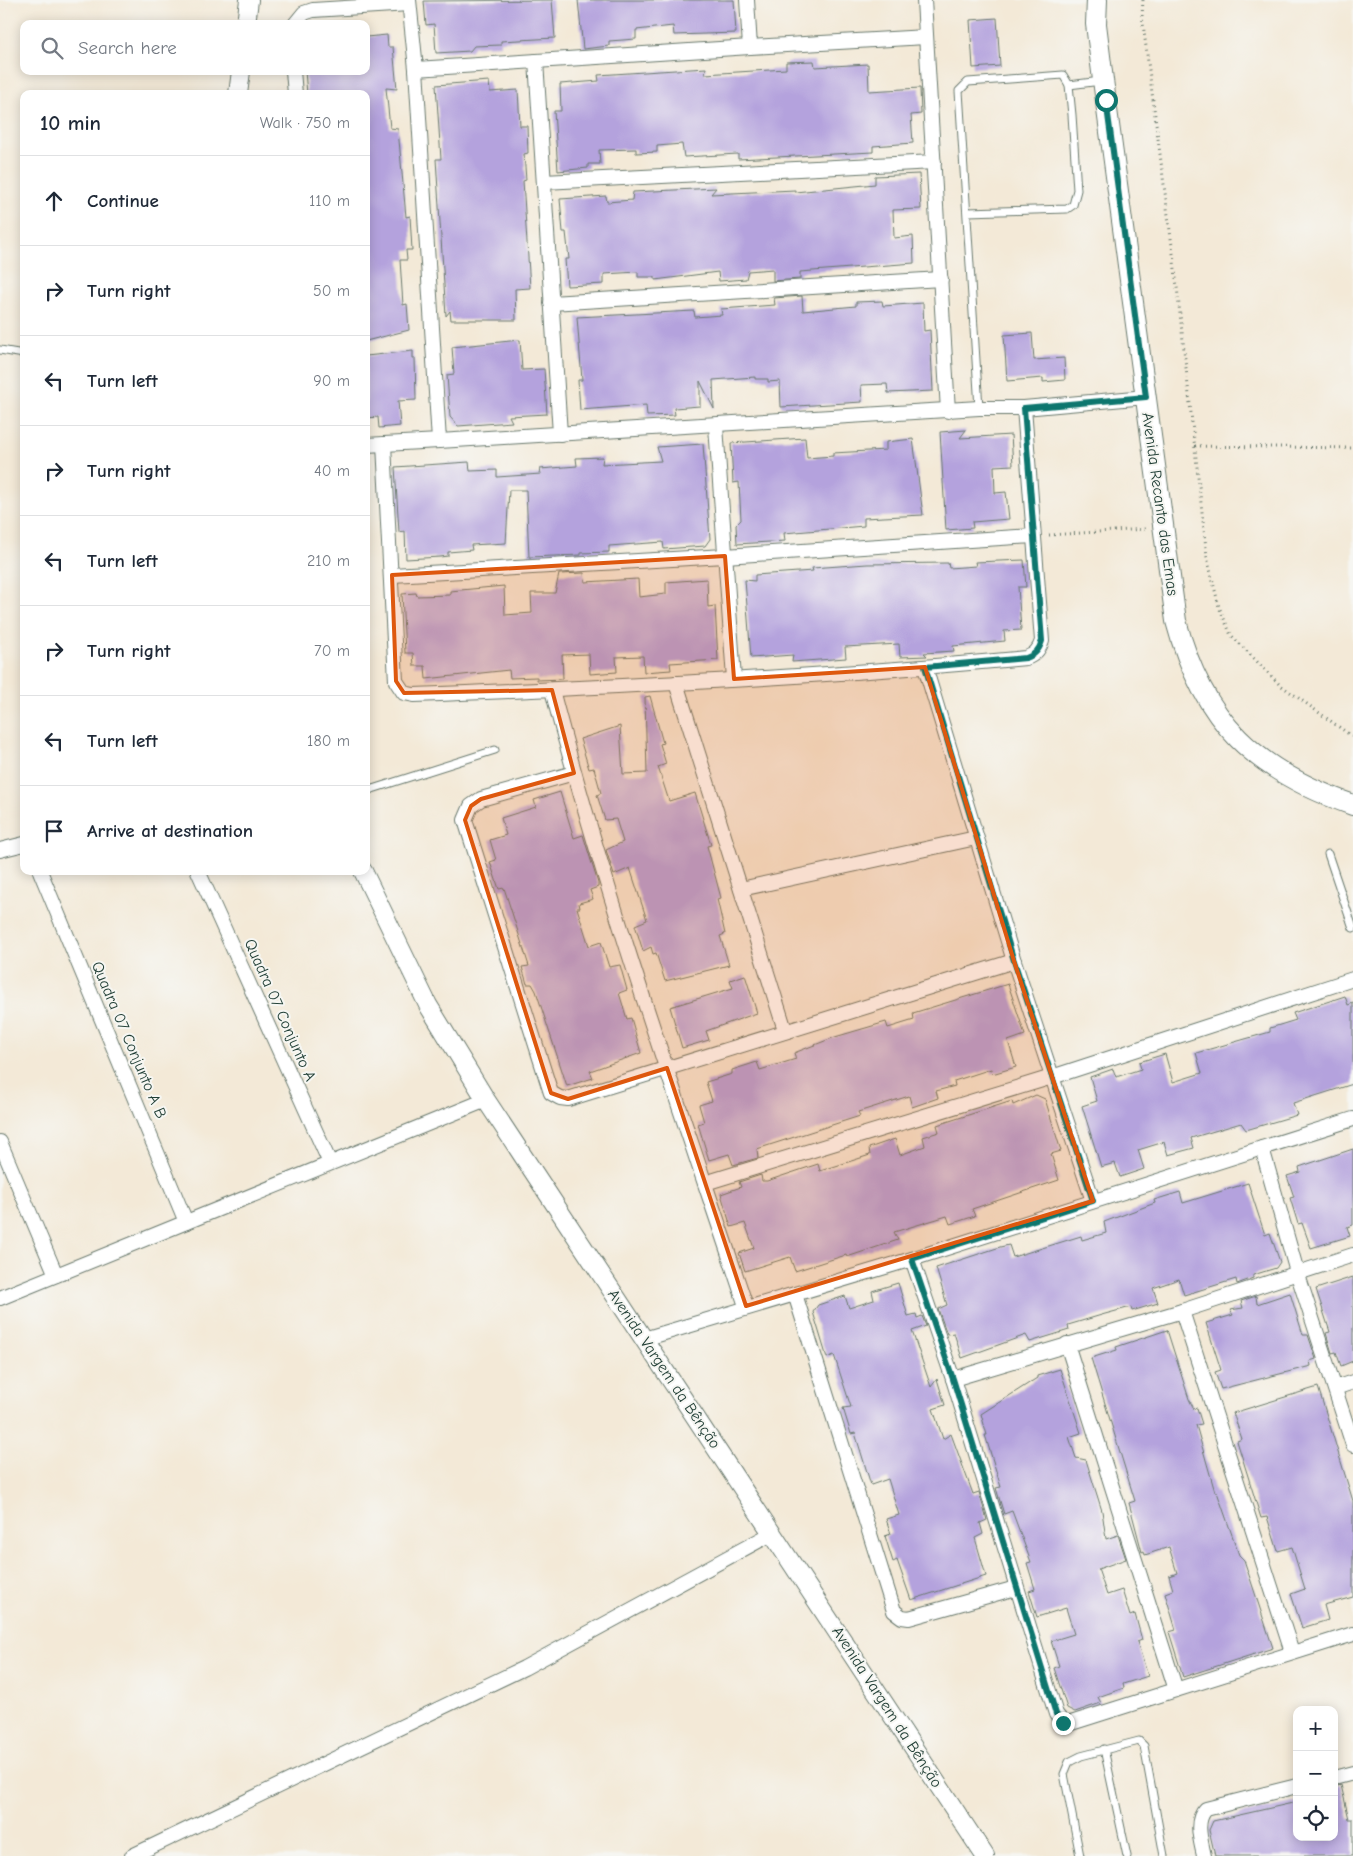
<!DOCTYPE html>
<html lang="en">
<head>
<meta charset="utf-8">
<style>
  :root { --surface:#fff; --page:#f6f6f7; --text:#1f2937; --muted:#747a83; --line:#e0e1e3 }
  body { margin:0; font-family:"Comic Neue",sans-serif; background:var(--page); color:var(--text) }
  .controls { position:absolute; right:15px; bottom:15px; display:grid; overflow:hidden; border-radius:10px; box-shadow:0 2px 12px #0003 }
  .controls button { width:45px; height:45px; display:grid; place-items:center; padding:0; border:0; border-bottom:1px solid var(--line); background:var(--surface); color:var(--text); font:25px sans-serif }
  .stop { position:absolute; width:15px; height:15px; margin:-11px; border:4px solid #0f766e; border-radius:50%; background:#fff }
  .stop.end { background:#0f766e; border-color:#fff; box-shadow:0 1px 5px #0008 }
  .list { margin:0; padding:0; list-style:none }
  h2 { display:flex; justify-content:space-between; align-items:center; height:65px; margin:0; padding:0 20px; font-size:21px }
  h2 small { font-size:16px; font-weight:400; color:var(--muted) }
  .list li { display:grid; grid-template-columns:32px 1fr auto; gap:15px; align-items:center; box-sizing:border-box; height:90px; padding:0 20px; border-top:1px solid var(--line) }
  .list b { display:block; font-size:19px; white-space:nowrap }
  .list em { font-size:16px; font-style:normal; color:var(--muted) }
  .icon { flex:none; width:28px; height:28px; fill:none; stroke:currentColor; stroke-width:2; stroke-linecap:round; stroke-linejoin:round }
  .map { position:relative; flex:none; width:1353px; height:1856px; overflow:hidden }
  .search { position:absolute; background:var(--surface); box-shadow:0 2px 12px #0003; left:20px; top:20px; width:350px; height:55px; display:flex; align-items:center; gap:12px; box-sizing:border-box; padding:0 18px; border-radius:10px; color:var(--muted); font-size:19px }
  .panel { position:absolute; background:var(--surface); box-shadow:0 2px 12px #0003; left:20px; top:90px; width:350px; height:785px; border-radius:10px }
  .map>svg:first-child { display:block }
</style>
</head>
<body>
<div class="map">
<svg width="1353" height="1856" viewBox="0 0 1353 1856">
  <rect width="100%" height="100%" fill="#f6f6f2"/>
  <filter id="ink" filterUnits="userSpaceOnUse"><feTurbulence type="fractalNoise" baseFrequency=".02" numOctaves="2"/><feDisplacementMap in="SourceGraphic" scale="10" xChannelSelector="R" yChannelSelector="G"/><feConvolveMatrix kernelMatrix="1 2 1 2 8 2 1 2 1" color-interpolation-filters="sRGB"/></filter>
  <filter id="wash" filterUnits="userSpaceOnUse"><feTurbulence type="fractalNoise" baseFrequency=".0096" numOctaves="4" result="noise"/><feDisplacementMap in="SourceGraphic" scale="20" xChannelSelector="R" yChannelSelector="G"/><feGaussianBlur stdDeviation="1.12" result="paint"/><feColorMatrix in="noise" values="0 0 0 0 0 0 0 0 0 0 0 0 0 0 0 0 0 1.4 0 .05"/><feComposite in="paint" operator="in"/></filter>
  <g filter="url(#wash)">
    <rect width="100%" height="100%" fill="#f3e9d7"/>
    <g id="blocks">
      <g fill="#b4a2dd">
        <path d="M 552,0 L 555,38 L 501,41 L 501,45 L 474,46 L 470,51 L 436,53 L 434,24 L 426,25 L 424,1 Z"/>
        <path d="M 578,0 L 734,0 L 736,33 L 674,35 L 673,26 L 636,30 L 636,39 L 609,41 L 609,46 L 583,49 Z"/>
        <path d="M 997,18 L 1000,66 L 973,68 L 970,20 Z"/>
        <path d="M 387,35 L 388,47 L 393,47 L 397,89 L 386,88 L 390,128 L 398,129 L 406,217 L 410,216 L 412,250 L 406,250 L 407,260 L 400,260 L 403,305 L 407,304 L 409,330 L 366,341 L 366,94 L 307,94 L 305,71 L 366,71 L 366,37 Z"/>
        <path d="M 814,61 L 815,67 L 868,64 L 869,91 L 920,88 L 921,114 L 911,115 L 913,143 L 873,146 L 873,152 L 738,159 L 738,154 L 684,157 L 682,144 L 657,146 L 657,152 L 636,153 L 636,149 L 599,150 L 600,164 L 588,164 L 588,168 L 558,171 L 554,111 L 561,111 L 560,84 L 599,81 L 598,75 L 706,68 L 705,74 L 786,69 L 786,62 Z"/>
        <path d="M 489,81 L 490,92 L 518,90 L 520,126 L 527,126 L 528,153 L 524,154 L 526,180 L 523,181 L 530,288 L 515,289 L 516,320 L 451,320 L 450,311 L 446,316 L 436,159 L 441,159 L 436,85 Z"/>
        <path d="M 919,174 L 921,209 L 893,210 L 894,238 L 913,236 L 914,263 L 800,272 L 800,279 L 773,281 L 773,269 L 748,271 L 746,279 L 719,281 L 718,272 L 655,280 L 655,277 L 638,277 L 638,272 L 604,274 L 604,284 L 567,286 L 565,259 L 569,259 L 566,232 L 563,232 L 560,199 L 606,196 L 607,202 L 632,200 L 633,192 L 716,188 L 711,194 L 795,190 L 795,192 L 875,184 L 875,176 Z"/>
        <path d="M 802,296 L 803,311 L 856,306 L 856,302 L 882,301 L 883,306 L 923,303 L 924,331 L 930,330 L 933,391 L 888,393 L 887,384 L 861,385 L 862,402 L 781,407 L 780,381 L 768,382 L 768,379 L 755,379 L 755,377 L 713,380 L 714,409 L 700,381 L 700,406 L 674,408 L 675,415 L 647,416 L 646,405 L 580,410 L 578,380 L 582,380 L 577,317 L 694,311 L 695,317 L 722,315 L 721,309 L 775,305 L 774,298 Z"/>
        <path d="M 1032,333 L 1034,360 L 1064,358 L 1065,380 L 1043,382 L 1043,378 L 1007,381 L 1004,335 Z"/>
        <path d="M 520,340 L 522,370 L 544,369 L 547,414 L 509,416 L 512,422 L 458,426 L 450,417 L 447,375 L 454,374 L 452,347 Z"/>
        <path d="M 413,351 L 413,358 L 415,358 L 416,400 L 398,401 L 400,426 L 379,428 L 378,417 L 366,418 L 366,356 Z"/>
        <path d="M 966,430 L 960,438 L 1011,435 L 1013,465 L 994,466 L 995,493 L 1006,492 L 1009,519 L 972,522 L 973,528 L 946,530 L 940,432 Z"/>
        <path d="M 805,438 L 807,458 L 833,456 L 833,453 L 886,450 L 886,442 L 913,439 L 923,515 L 864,518 L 864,526 L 784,533 L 785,541 L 737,544 L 736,525 L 741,520 L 739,482 L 733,483 L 731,443 Z"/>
        <path d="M 703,444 L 710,539 L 705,546 L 664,549 L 663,542 L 609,546 L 609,552 L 581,553 L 581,555 L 529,557 L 526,490 L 509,490 L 506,543 L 471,545 L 472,550 L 448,552 L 448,556 L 440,557 L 406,559 L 405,531 L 399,532 L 395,467 L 469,462 L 470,471 L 497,470 L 497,477 L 541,474 L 540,469 L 577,466 L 576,458 L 603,457 L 602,464 L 661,461 L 657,447 Z"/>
        <path d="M 1024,560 L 1026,587 L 1018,587 L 1021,630 L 1004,631 L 1005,641 L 953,646 L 954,651 L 924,653 L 927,656 L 900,657 L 899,644 L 845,647 L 846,658 L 792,662 L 793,655 L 751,658 L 745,580 L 755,581 L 755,575 L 813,571 L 812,568 L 867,564 L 948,563 L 949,568 L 976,566 L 975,562 Z"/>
        <path d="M 584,573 L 585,582 L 638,579 L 639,597 L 666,594 L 666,582 L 707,579 L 708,607 L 715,606 L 718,660 L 670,663 L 671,670 L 644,672 L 643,656 L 616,657 L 617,672 L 590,674 L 589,654 L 562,655 L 563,679 L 537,680 L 537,677 L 510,678 L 509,670 L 426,679 L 425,666 L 414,666 L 413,653 L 405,653 L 402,594 L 416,593 L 417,596 L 450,595 L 450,591 L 504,586 L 505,615 L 532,613 L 531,593 L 555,593 L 559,574 Z"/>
        <path d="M 650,696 L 663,743 L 660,744 L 666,764 L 658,767 L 669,801 L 695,793 L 711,845 L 707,846 L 721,898 L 717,899 L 725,934 L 720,936 L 729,965 L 665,981 L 656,953 L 653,954 L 651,947 L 643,951 L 635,925 L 647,920 L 630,868 L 614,875 L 606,850 L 623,842 L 616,819 L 605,820 L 597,795 L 601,793 L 594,768 L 589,769 L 580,739 L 620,726 L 623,774 L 647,773 L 645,697 Z"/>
        <path d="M 560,792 L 574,838 L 583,835 L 598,883 L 598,887 L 590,890 L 593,899 L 579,903 L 580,908 L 577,908 L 589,946 L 601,942 L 609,967 L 620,965 L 627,990 L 619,993 L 627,1019 L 631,1018 L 641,1053 L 590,1071 L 593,1078 L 567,1086 L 536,991 L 532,984 L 527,984 L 522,967 L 529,966 L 504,888 L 499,889 L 490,862 L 496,860 L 490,840 L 506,835 L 501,818 L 536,807 L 534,800 Z"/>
        <path d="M 745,975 L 757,1013 L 706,1031 L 709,1040 L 682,1048 L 670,1007 L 733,988 L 730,980 Z"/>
        <path d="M 1008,984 L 1025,1035 L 1008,1041 L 1016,1067 L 992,1074 L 991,1069 L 954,1081 L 955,1086 L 936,1091 L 938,1098 L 912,1107 L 909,1096 L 858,1112 L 860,1116 L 757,1149 L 758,1158 L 733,1165 L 729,1154 L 709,1160 L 698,1124 L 704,1122 L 699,1105 L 712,1101 L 706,1082 L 732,1074 L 732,1070 L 757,1062 L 760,1070 L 796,1059 L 794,1053 L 835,1037 L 886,1022 L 888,1028 L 914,1020 L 913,1013 Z"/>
        <path d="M 1345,996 L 1348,1005 L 1353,1003 L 1353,1084 L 1293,1103 L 1297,1115 L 1246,1130 L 1241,1123 L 1191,1138 L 1194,1148 L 1168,1155 L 1164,1142 L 1138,1150 L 1144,1169 L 1120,1177 L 1115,1163 L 1101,1167 L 1082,1106 L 1097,1101 L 1090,1077 L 1113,1069 L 1116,1077 L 1141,1069 L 1139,1062 L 1165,1054 L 1173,1082 L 1202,1073 L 1196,1053 L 1270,1032 L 1270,1028 L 1296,1020 L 1293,1013 Z"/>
        <path d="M 1036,1095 L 1045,1099 L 1061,1151 L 1051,1154 L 1059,1180 L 972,1209 L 975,1216 L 950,1224 L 947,1216 L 894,1232 L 898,1240 L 847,1257 L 846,1255 L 795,1271 L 790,1257 L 745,1271 L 739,1253 L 754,1248 L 745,1223 L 731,1227 L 721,1194 L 741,1187 L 739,1182 L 761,1175 L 762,1181 L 767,1181 L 818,1164 L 820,1171 L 870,1155 L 869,1148 L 895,1139 L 900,1155 L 925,1146 L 923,1137 L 939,1132 L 937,1125 L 1012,1101 L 1013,1105 Z"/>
        <path d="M 1353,1149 L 1353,1225 L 1347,1227 L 1350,1236 L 1311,1248 L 1302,1223 L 1298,1224 L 1290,1198 L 1294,1197 L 1287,1176 L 1300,1172 L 1299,1167 Z"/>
        <path d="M 1248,1183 L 1265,1235 L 1270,1233 L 1280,1262 L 1276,1268 L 1253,1275 L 1253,1278 L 1237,1284 L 1236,1279 L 1184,1295 L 1179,1279 L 1153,1288 L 1158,1303 L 1132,1311 L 1131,1307 L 1105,1314 L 1068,1325 L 1069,1330 L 1030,1342 L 1026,1335 L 962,1358 L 954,1333 L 947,1334 L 938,1309 L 947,1305 L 936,1268 L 1000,1247 L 1009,1245 L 1013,1257 L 1081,1236 L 1082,1240 L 1106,1233 L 1104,1222 L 1155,1203 L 1154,1200 L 1180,1192 L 1183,1203 Z"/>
        <path d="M 1353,1277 L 1353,1361 L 1341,1366 L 1336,1352 L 1332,1353 L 1326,1333 L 1330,1332 L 1316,1289 Z"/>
        <path d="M 898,1283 L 908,1316 L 916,1314 L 917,1318 L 922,1316 L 926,1326 L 912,1331 L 931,1387 L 937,1379 L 945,1405 L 933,1409 L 943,1439 L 951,1434 L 973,1494 L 979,1492 L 987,1520 L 980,1523 L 983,1534 L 975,1538 L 986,1576 L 911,1600 L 897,1560 L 893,1562 L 885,1536 L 891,1534 L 886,1519 L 899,1515 L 888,1479 L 871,1485 L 855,1433 L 851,1434 L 843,1408 L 851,1407 L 834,1355 L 827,1358 L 813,1312 L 818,1305 L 845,1296 L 849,1308 L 874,1300 L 872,1291 Z"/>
        <path d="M 1290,1293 L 1303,1335 L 1308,1335 L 1316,1359 L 1310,1361 L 1311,1366 L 1221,1389 L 1215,1372 L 1221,1370 L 1206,1323 L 1233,1315 L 1230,1310 L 1243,1308 L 1241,1301 L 1256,1296 L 1257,1304 Z"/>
        <path d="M 1167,1330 L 1189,1399 L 1194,1409 L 1197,1408 L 1202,1424 L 1196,1425 L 1215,1492 L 1217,1492 L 1239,1555 L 1244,1560 L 1273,1648 L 1183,1677 L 1169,1632 L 1176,1630 L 1165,1593 L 1173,1590 L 1169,1576 L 1177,1573 L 1169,1547 L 1145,1555 L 1144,1551 L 1142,1552 L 1129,1503 L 1135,1501 L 1091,1358 L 1117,1350 L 1116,1347 Z"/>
        <path d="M 1060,1369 L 1081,1433 L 1069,1437 L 1076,1458 L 1086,1460 L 1102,1511 L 1106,1539 L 1118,1535 L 1126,1559 L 1098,1569 L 1107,1595 L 1122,1590 L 1130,1616 L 1135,1614 L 1142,1640 L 1137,1642 L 1148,1676 L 1123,1684 L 1124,1688 L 1098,1697 L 1101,1703 L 1075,1712 L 1067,1708 L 1054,1668 L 1059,1666 L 1051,1641 L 1074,1634 L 1066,1608 L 1037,1617 L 1029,1591 L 1035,1589 L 1027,1563 L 1031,1562 L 1012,1511 L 1004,1514 L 996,1488 L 1001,1487 L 985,1435 L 987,1435 L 981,1414 L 1037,1378 L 1037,1376 Z"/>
        <path d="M 1318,1387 L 1353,1501 L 1353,1597 L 1324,1605 L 1328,1620 L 1302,1628 L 1291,1594 L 1305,1589 L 1292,1547 L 1278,1551 L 1267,1517 L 1261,1518 L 1237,1441 L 1242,1439 L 1233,1413 Z"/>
        <path d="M 1341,1785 L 1349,1819 L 1353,1819 L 1353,1856 L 1215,1856 L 1209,1830 L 1213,1821 L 1297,1802 L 1297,1837 L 1334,1837 L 1334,1787 Z"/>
      </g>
    </g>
  </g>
  <g filter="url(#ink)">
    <use href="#blocks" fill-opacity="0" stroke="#69796d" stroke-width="1"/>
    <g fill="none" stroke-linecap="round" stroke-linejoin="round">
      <defs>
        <g id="service">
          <path d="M 1069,85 L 1101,81"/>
          <path d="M 968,212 L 1067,209 L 1073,205 L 1077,190 L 1072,115 L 1069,85 L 1063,75 L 968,82 L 959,91 L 979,408"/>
          <path d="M 0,350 L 24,354"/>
          <path d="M 366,791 L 495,750"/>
          <path d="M 1328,854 L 1353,928"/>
          <path d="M 1104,1749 L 1127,1856"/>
          <path d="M 1080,1856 L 1064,1774 L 1069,1762 L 1081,1756 L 1139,1741 L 1144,1746 L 1164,1856"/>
        </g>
        <g id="minor">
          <path d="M 747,0 L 750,47 L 926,37"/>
          <path d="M 924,0 L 948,411"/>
          <path d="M 295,24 L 304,13 L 313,10 L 409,4"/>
          <path d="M 536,61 L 560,434"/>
          <path d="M 416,69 L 750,47"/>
          <path d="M 293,71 L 295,94"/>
          <path d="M 544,182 L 934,162"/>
          <path d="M 551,303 L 941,279"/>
          <path d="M 716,426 L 734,679"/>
          <path d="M 439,441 L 979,408 L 1024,408 L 1146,397"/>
          <path d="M 384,444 L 396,681 L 404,693 L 414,695 C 618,687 822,677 1026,658 C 1035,655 1039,650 1042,641 L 1024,408"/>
          <path d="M 366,445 L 439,441 L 416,69 L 409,0"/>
          <path d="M 392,575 L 725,556 L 1033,536"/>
          <path d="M 925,667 L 1014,961 L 1093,1201"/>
          <path d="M 676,683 L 785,1030"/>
          <path d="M 552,690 C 606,898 678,1102 746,1306"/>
          <path d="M 574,773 L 481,799 L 471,806 L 465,820 L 551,1093 L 560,1098 L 568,1099 L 1014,961"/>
          <path d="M 0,850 L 24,844"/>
          <path d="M 40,871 L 186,1222"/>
          <path d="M 198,871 L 330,1163"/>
          <path d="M 741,889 L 976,838"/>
          <path d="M 0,1142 L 56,1275"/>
          <path d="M 1262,1148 L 1297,1272 L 1353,1445"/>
          <path d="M 705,1183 L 1052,1077 L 1353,979"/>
          <path d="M 912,1259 L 953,1379 L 1056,1714 L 1063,1723 L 1068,1724 L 1353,1634"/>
          <path d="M 795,1294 L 894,1611 L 902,1617 L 909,1618 L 1016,1588"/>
          <path d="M 0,1298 L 486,1100"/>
          <path d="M 1182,1311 L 1292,1652"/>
          <path d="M 644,1339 L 912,1259 L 1353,1119"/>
          <path d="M 1067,1344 L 1176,1690"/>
          <path d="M 953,1379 L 1182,1311 L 1353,1255"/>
          <path d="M 1335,1388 L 1353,1382"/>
          <path d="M 1334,1778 L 1353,1773"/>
          <path d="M 132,1856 L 524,1668 L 773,1533"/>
          <path d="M 1204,1856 C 1201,1841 1194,1821 1206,1809 L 1297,1786"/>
        </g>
        <g id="tertiary">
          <path d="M 246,24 L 249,0"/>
          <path d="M 238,94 L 241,71"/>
          <path d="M 363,871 L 428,1005 L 486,1100 L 985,1856"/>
        </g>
        <path id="secondary" d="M 1097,0 L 1096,24 L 1103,80 L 1176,621 C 1203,723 1256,771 1353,805"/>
      </defs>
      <use href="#service" stroke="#69796d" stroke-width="9"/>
      <use href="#minor" stroke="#69796d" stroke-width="16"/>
      <use href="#tertiary" stroke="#69796d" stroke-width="20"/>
      <use href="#secondary" stroke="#69796d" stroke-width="22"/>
      <g stroke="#69796d" stroke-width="3" stroke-dasharray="1 4" stroke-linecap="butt">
        <path d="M 1143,0 L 1142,16 L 1175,269 L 1207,557 L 1219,607 L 1231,635 L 1279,684 L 1353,737"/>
        <path d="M 1195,446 L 1353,448"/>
        <path d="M 1049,535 L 1145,529"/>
      </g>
      <use href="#service" stroke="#fff" stroke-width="7"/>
      <use href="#minor" stroke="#fff" stroke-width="14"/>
      <use href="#tertiary" stroke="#fff" stroke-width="18"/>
      <use href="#secondary" stroke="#fff" stroke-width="20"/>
    </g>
  </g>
  <g fill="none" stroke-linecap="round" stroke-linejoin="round" filter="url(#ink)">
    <path stroke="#0f766e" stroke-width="6" d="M 1063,1723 L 1056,1714 L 953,1379 L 912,1259 L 1093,1201 L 1014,961 L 925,667 L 1026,658 C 1035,655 1039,650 1042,641 L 1024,408 L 1146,397 L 1106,100"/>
  </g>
  <path fill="#de580e" fill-opacity="0.2" stroke="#de580e" stroke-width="4" stroke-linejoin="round" d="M 725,556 L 734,679 L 925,667 L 1014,961 L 1093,1201 L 746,1306 L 667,1068 L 568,1099 L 551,1093 L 465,820 L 471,806 L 481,799 L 574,773 L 552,690 L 404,693 L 396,681 L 392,575 Z"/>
  <g text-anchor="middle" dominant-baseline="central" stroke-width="4" stroke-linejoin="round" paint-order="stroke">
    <g font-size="16" fill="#1f3d34" stroke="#f6f6f2">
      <text transform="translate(1160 504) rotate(82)">Avenida Recanto das Emas</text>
      <text transform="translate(280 1010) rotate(66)">Quadra 07 Conjunto A</text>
      <text transform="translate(129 1040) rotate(67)">Quadra 07 Conjunto A B</text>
      <text transform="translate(664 1369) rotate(56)">Avenida Vargem da Bênção</text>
      <text transform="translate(887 1707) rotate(57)">Avenida Vargem da Bênção</text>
    </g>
  </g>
</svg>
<div class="controls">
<button>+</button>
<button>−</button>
<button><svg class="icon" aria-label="locate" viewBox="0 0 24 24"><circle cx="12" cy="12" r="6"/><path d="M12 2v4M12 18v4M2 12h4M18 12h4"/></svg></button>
</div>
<div class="stop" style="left:1106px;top:100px"></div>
<div class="stop end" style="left:1063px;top:1723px"></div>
<div class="search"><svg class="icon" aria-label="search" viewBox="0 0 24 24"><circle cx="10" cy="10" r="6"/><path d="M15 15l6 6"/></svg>Search here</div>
<section class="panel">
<h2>10 min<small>Walk · 750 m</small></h2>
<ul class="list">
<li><svg class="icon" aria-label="ahead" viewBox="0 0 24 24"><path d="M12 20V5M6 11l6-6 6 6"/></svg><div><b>Continue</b></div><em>110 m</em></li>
<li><svg class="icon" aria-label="right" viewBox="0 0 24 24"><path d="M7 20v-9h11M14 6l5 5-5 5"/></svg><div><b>Turn right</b></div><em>50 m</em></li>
<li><svg class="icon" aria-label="left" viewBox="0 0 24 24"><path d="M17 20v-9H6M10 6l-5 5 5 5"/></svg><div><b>Turn left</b></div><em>90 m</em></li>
<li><svg class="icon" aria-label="right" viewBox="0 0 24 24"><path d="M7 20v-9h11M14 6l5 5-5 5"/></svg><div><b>Turn right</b></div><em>40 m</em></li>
<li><svg class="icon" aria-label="left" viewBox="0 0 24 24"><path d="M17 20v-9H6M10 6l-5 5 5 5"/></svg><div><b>Turn left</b></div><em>210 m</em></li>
<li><svg class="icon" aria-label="right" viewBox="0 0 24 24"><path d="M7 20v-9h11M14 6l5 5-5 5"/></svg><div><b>Turn right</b></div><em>70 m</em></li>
<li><svg class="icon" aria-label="left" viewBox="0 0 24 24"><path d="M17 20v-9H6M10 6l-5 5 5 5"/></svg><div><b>Turn left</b></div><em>180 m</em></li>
<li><svg class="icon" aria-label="arrive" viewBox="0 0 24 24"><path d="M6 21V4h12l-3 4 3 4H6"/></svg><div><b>Arrive at destination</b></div></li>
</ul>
</section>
</div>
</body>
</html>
